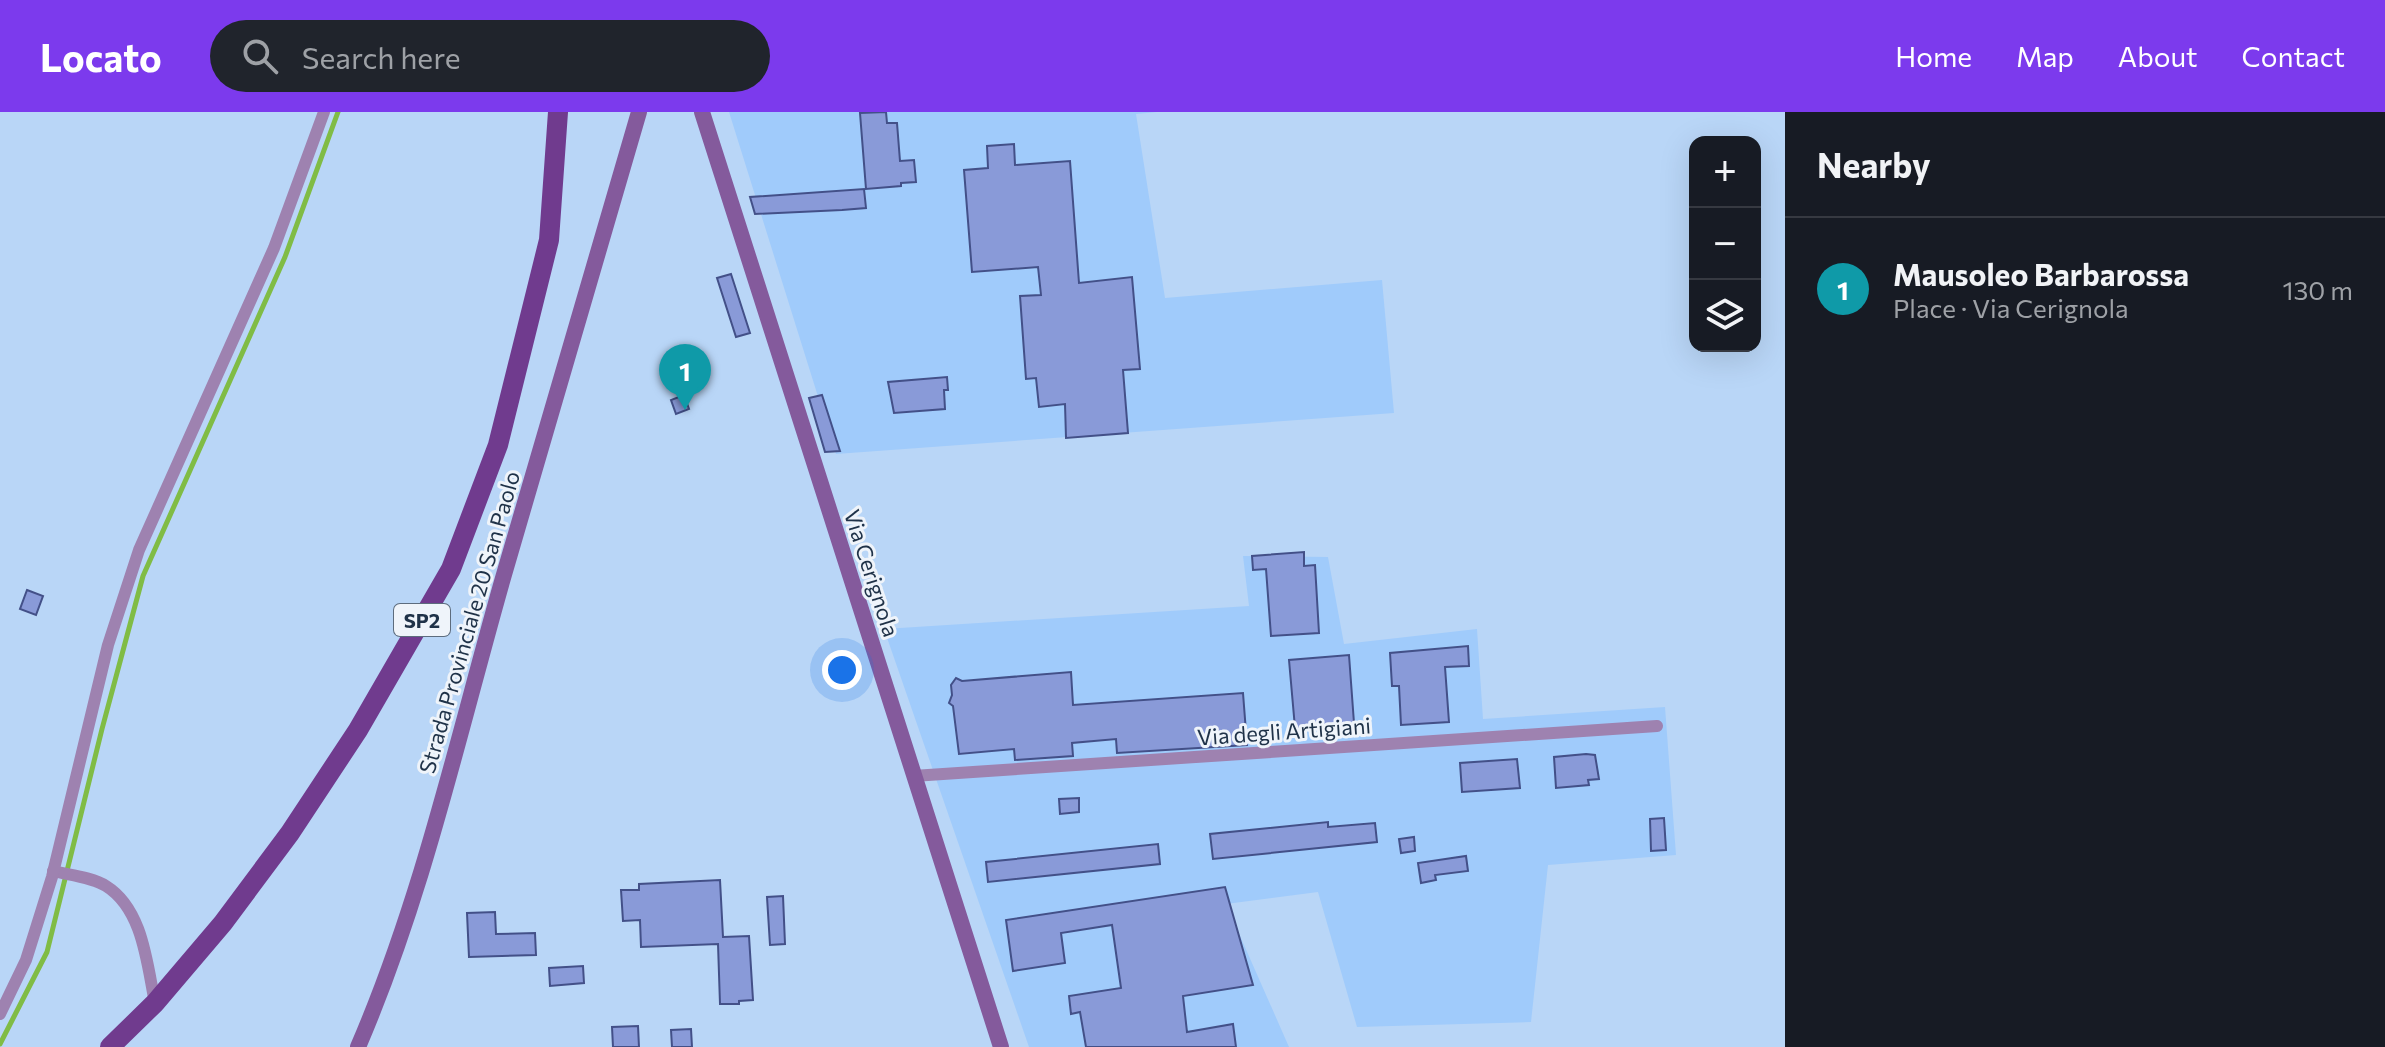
<!DOCTYPE html>
<html lang="en">
<head>
<meta charset="utf-8">
<style>
  :root { --surface:#171b24; --page:#20242c; --text:#f1f3f6; --muted:#9ea1a6; --line:#363941; --accent:#7c3aed }
  body { margin:0; font-family:Commissioner,sans-serif; background:var(--page); color:var(--text) }
  .controls { position:absolute; right:24px; top:24px; display:grid; overflow:hidden; border-radius:16px; box-shadow:0 8px 32px #0002 }
  .controls button { width:72px; height:72px; display:grid; place-items:center; padding:0; border:0; border-bottom:2px solid var(--line); background:var(--surface); color:var(--text); font:40px sans-serif }
  .you { position:absolute; left:842px; top:558px; width:28px; height:28px; margin:-20px; border:6px solid #fff; border-radius:50%; background:#1a73e8; box-shadow:0 0 0 12px #1a73e833 }
  .badge { display:grid; place-items:center; width:52px; height:52px; border-radius:50%; background:var(--accent); color:#fff; font-size:26px; font-weight:700 }
  .pin { position:absolute; translate:-50% -66px; filter:drop-shadow(0 2px 4px #0008) }
  .pin::after { content:''; position:absolute; top:42px; width:28px; height:24px; background:inherit; clip-path:polygon(0 0,100% 0,50% 100%) }
  .list { margin:0; padding:0; list-style:none }
  h2 { display:flex; justify-content:space-between; align-items:center; height:104px; margin:0; padding:0 32px; font-size:34px }
  h2 small { font-size:26px; font-weight:400; color:var(--muted) }
  .list li { display:grid; grid-template-columns:52px 1fr auto; gap:24px; align-items:center; box-sizing:border-box; height:144px; padding:0 32px; border-top:2px solid var(--line) }
  .list b { display:block; font-size:30px; white-space:nowrap }
  .list p { margin:0; font-size:26px; white-space:nowrap; color:var(--muted) }
  .list em { font-size:26px; font-style:normal; color:var(--muted) }
  .icon { flex:none; width:44px; height:44px; fill:none; stroke:currentColor; stroke-width:2; stroke-linecap:round; stroke-linejoin:round }
  .map { position:relative; flex:none; width:1785px; height:935px; overflow:hidden }
  header { display:flex; align-items:center; gap:48px; box-sizing:border-box; height:112px; padding:0 40px; background:var(--accent); color:#fff }
  header strong { font-size:38px }
  nav { display:flex; gap:44px; margin-inline-start:auto; font-size:28px }
  .search { width:560px; height:72px; background:var(--page); display:flex; align-items:center; gap:20px; box-sizing:border-box; padding:0 28px; border-radius:44px; color:var(--muted); font-size:30px }
  main { display:flex }
  aside { flex:1; background:var(--surface) }
  .map>svg:first-child { display:block }
</style>
</head>
<body>
<header>
<strong>Locato</strong>
<div class="search"><svg class="icon" aria-label="search" viewBox="0 0 24 24"><circle cx="10" cy="10" r="6"/><path d="M15 15l6 6"/></svg>Search here</div>
<nav><a>Home</a><a>Map</a><a>About</a><a>Contact</a></nav>
</header>
<main>
<div class="map">
<svg width="1785" height="935" viewBox="0 0 1785 935">
  <rect width="100%" height="100%" fill="#b9d6f7"/>
  <g fill="#a0cbfb">
    <path d="M 729,0 L 1157,0 L 1136,2 L 1165,186 L 1382,168 L 1394,301 L 836,342 Z"/>
    <path d="M 1243,444 L 1328,445 L 1344,532 L 1477,517 L 1483,607 L 1665,595 L 1676,743 L 1548,753 L 1531,910 L 1357,915 L 1318,780 L 1226,792 L 1289,935 L 1029,935 L 884,517 L 1249,494 Z"/>
  </g>
  <g fill="none" stroke-linecap="round" stroke-linejoin="round">
    <path stroke="#80bc45" stroke-width="5" d="M 0,932 L 47,840 L 102,617 L 143,464 L 285,145 L 338,0"/>
  </g>
  <g fill="#899ad8" stroke="#435088" stroke-width="2">
    <path d="M 886,0 L 887,11 L 897,11 L 900,49 L 914,48 L 916,70 L 901,71 L 901,74 L 866,77 L 860,1 Z"/>
    <path d="M 1014,32 L 1015,53 L 1070,49 L 1079,171 L 1132,165 L 1140,257 L 1123,258 L 1128,321 L 1066,326 L 1065,292 L 1039,295 L 1036,266 L 1026,267 L 1020,184 L 1041,183 L 1038,155 L 972,160 L 964,58 L 988,56 L 987,34 Z"/>
    <path d="M 864,77 L 866,96 L 842,98 L 755,102 L 750,85 Z"/>
    <path d="M 731,162 L 750,221 L 736,225 L 717,166 Z"/>
    <path d="M 947,265 L 948,278 L 944,278 L 945,297 L 894,301 L 888,270 Z"/>
    <path d="M 684,283 L 689,297 L 676,302 L 671,288 Z"/>
    <path d="M 822,283 L 840,339 L 825,340 L 809,286 Z"/>
    <path d="M 1304,440 L 1304,454 L 1315,453 L 1319,521 L 1271,524 L 1266,457 L 1253,458 L 1252,444 Z"/>
    <path d="M 27,478 L 43,484 L 36,503 L 20,497 Z"/>
    <path d="M 1468,534 L 1469,554 L 1445,555 L 1449,610 L 1401,613 L 1399,574 L 1392,574 L 1390,541 Z"/>
    <path d="M 1349,543 L 1354,611 L 1295,616 L 1289,548 Z"/>
    <path d="M 1071,560 L 1073,593 L 1243,581 L 1247,633 L 1117,641 L 1116,627 L 1072,631 L 1073,644 L 1015,648 L 1014,637 L 959,642 L 953,594 L 949,591 L 952,583 L 951,573 L 956,566 L 962,569 Z"/>
    <path d="M 1586,642 L 1595,643 L 1599,667 L 1588,668 L 1589,673 L 1556,676 L 1554,645 Z"/>
    <path d="M 1517,647 L 1520,676 L 1462,680 L 1460,651 Z"/>
    <path d="M 1079,686 L 1079,700 L 1060,702 L 1059,687 Z"/>
    <path d="M 1664,706 L 1666,738 L 1651,739 L 1650,707 Z"/>
    <path d="M 1328,710 L 1328,715 L 1375,711 L 1377,730 L 1213,747 L 1210,722 Z"/>
    <path d="M 1414,725 L 1415,739 L 1401,741 L 1399,727 Z"/>
    <path d="M 1158,732 L 1160,752 L 988,770 L 986,750 Z"/>
    <path d="M 1466,744 L 1468,759 L 1435,763 L 1436,768 L 1421,771 L 1418,751 Z"/>
    <path d="M 720,768 L 723,825 L 749,824 L 753,888 L 739,889 L 739,892 L 720,892 L 718,832 L 641,835 L 640,808 L 623,809 L 621,778 L 639,778 L 639,772 Z"/>
    <path d="M 1225,775 L 1253,873 L 1183,884 L 1187,920 L 1233,912 L 1236,935 L 1086,935 L 1080,900 L 1071,902 L 1069,884 L 1121,876 L 1112,813 L 1061,821 L 1065,851 L 1013,859 L 1006,808 Z"/>
    <path d="M 783,784 L 785,832 L 770,833 L 767,785 Z"/>
    <path d="M 495,800 L 496,822 L 535,821 L 536,843 L 469,845 L 467,801 Z"/>
    <path d="M 583,854 L 584,871 L 550,874 L 549,856 Z"/>
    <path d="M 638,914 L 639,935 L 613,935 L 612,915 Z"/>
    <path d="M 691,917 L 692,935 L 672,935 L 671,918 Z"/>
  </g>
  <g fill="none" stroke-linecap="round" stroke-linejoin="round">
    <g stroke="#9e82b0" stroke-width="12">
      <path d="M 913,664 L 1657,614"/>
      <path d="M 53,759 C 69,763 92,765 106,774 C 143,797 147,852 155,891"/>
      <path d="M 0,902 L 26,848 L 52,765 L 108,533 L 139,438 L 274,136 L 324,0"/>
    </g>
    <g stroke="#845a9c" stroke-width="16">
      <path d="M 702,0 L 1001,935"/>
      <path d="M 358,935 C 423,784 458,624 503,466 C 547,310 595,156 639,0"/>
    </g>
    <path stroke="#703b8e" stroke-width="20" d="M 110,935 L 155,891 L 223,811 L 290,721 L 358,618 L 451,457 L 498,333 L 549,128 L 558,0"/>
  </g>
  <g text-anchor="middle" dominant-baseline="central" stroke-width="6" stroke-linejoin="round" paint-order="stroke">
    <rect fill="#eff4fa" stroke="#5d6c7d" stroke-width="2" x="394" y="492" width="56" height="32" rx="6"/>
    <g font-size="20" font-weight="bold" fill="#1f3248">
      <text x="422" y="508">SP2</text>
    </g>
    <g font-size="22" fill="#1f3248" stroke="#eff4fa">
      <text transform="translate(872 461) rotate(72)">Via Cerignola</text>
      <text transform="translate(469 510) rotate(-74)">Strada Provinciale 20 San Paolo</text>
      <text transform="translate(1284 619) rotate(-4)">Via degli Artigiani</text>
    </g>
  </g>
</svg>
<div class="controls">
<button>+</button>
<button>−</button>
<button><svg class="icon" aria-label="layers" viewBox="0 0 24 24"><path d="M12 4l9 5-9 5-9-5zM3 14l9 5 9-5"/></svg></button>
</div>
<div class="you"></div>
<div class="pin badge" style="left:685px;top:298px;background:#0f9aa8">1</div>
</div>
<aside>
<h2>Nearby<small></small></h2>
<ul class="list">
<li><span class="badge" style="background:#0f9aa8">1</span><div><b>Mausoleo Barbarossa</b><p>Place · Via Cerignola</p></div><em>130 m</em></li>
</ul>
</aside>
</main>
</body>
</html>
